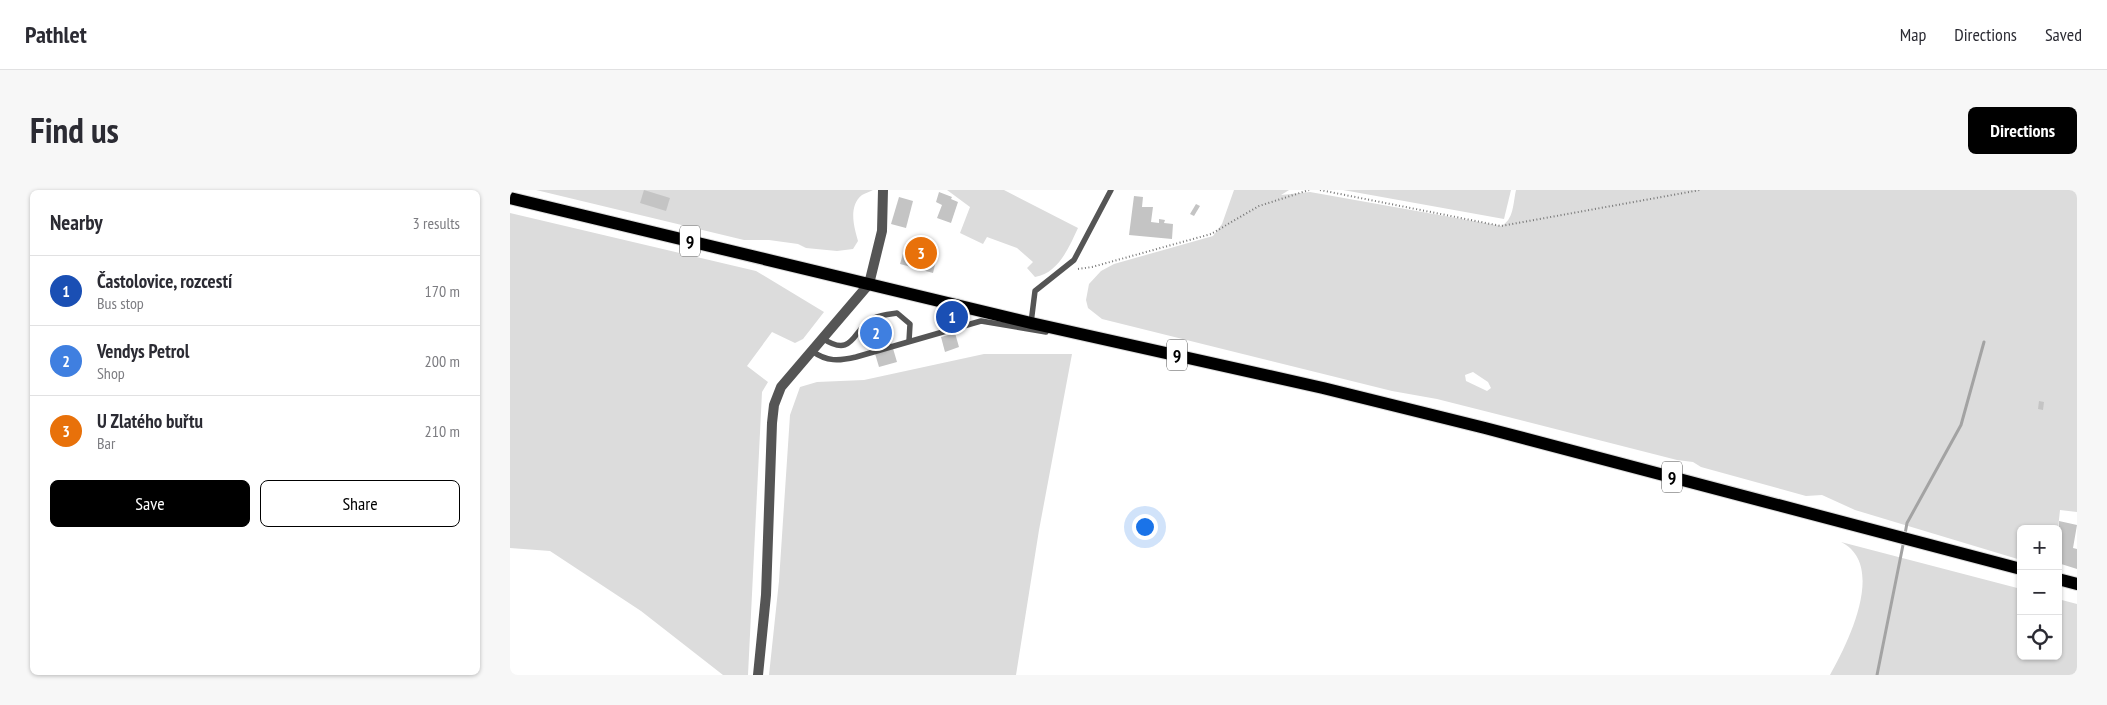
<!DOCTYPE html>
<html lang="en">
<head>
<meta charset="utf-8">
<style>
  :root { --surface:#fff; --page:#f7f7f7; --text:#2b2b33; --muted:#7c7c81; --line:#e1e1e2; --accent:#000 }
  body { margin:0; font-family:"PT Sans Narrow",sans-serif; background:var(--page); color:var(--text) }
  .controls { position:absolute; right:15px; bottom:15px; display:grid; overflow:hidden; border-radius:8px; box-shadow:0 1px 4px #0004 }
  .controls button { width:45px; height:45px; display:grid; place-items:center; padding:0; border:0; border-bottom:1px solid var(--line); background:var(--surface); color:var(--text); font:25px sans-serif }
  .you { position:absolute; left:634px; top:336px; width:18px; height:18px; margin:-12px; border:4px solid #fff; border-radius:50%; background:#1a73e8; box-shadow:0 0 0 8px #1a73e833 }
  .badge { display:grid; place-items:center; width:32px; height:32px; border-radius:50%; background:var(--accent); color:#fff; font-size:16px; font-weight:700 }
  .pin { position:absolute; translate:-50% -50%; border:2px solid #fff; box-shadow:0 1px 5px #0006 }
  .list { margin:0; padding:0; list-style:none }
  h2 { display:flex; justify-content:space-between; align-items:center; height:65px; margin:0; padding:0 20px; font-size:21px }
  h2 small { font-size:16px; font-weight:400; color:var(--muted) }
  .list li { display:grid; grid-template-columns:32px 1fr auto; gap:15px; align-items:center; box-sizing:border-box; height:70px; padding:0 20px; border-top:1px solid var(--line) }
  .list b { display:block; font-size:19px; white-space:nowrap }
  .list p { margin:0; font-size:16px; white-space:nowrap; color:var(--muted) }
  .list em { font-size:16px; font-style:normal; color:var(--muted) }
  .actions { display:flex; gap:10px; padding:15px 20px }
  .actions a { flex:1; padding:11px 0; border:1px solid var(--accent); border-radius:8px; text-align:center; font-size:18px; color:var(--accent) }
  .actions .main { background:var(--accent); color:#fff }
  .icon { flex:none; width:28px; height:28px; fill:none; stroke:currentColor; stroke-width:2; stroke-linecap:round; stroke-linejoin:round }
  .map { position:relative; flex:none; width:1567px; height:485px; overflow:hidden; border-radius:8px }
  header { display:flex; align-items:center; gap:30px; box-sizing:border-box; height:70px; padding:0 25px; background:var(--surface); border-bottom:1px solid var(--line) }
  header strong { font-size:24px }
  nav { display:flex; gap:28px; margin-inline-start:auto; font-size:18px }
  .intro { display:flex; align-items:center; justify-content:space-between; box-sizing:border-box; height:120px; padding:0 30px }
  h1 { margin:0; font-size:35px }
  .button { padding:12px 22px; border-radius:8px; background:var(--accent); color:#fff; font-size:18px; font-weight:700 }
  main { display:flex; gap:30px; padding:0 30px }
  aside { flex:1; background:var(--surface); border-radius:8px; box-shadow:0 1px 4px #0004 }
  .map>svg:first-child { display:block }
</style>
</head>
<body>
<header>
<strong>Pathlet</strong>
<nav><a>Map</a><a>Directions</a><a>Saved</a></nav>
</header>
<div class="intro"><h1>Find us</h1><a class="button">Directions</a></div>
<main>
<aside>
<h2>Nearby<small>3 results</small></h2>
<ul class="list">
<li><span class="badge" style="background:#1a4fb4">1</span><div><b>Častolovice, rozcestí</b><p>Bus stop</p></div><em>170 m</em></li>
<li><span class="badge" style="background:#3f7fe0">2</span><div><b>Vendys Petrol</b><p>Shop</p></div><em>200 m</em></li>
<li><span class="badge" style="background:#e8710a">3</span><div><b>U Zlatého buřtu</b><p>Bar</p></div><em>210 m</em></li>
</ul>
<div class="actions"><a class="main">Save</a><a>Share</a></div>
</aside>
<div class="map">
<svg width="1567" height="485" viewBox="0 0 1567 485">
  <rect width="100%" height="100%" fill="#fff"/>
  <g fill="#dcdcdc" fill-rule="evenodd">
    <path d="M 26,0 L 363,0 C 360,2 355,3 352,5 C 338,16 344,37 348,51 L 343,59 L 327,61 L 296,58 L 288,54 L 259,50 L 234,50 Z"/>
    <path d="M 437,0 L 494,0 L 568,38 C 559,57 549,83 525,87 L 517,78 L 523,72 L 507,58 L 477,47 L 473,54 L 450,43 L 460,17 Z"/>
    <path d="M 724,0 L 779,0 L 771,5 L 800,2 L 991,36 C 1004,30 1003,13 1006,0 L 1567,0 L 1567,322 L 1550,320 L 1548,339 L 1511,339 L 1511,370 L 1345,320 L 1312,305 L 1296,306 L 1191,277 L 1183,272 L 1167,270 L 927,209 L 882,201 L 592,129 L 578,118 L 576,110 L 579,94 L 591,81 L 604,74 L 703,46 L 712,34 ZM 963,182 L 978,192 L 981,198 L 977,201 L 956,191 L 955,185 Z"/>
    <path d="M 833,0 L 1001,0 L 994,29 Z"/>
    <path d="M 0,23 L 246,81 L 314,122 L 293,149 L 285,153 L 262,142 L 237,176 L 258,192 L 252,202 L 238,485 L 213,485 L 131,421 L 40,361 L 0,358 Z"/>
    <path d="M 474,164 L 562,164 L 529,340 L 506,485 L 259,485 L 269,391 L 280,225 L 290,197 L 307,192 L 354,190 Z"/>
    <path d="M 1331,352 L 1511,399 L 1511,466 L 1548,466 L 1548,409 L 1567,414 L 1567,485 L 1320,485 C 1338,453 1377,375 1331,352 Z"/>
  </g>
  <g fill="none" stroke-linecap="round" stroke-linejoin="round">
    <g stroke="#a3a3a3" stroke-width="3">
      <path d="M 1395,344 L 1397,333 L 1451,235 L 1474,152"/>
      <path d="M 1367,485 L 1394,350"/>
    </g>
  </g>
  <g fill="#c4c4c4">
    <path d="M 134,0 L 160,8 L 156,21 L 130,13 Z"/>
    <path d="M 429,2 L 442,7 L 441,9 L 448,12 L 441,33 L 427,28 L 432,15 L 426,12 Z"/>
    <path d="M 624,6 L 633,7 L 632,17 L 643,17 L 641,32 L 649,33 L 649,29 L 655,30 L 654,33 L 663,34 L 662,49 L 619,45 Z"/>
    <path d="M 389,7 L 403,11 L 396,38 L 381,34 Z"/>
    <path d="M 686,14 L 690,16 L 684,26 L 680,24 Z"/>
    <path d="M 396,53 L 428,62 L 423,83 L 390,74 Z"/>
    <path d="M 371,136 L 375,146 L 379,145 L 387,172 L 369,177 L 358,140 Z"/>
    <path d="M 445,143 L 449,157 L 435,162 L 431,147 Z"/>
    <path d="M 1529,211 L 1534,212 L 1533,220 L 1528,219 Z"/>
    <path d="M 1549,331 L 1567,335 L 1563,358 L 1567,359 L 1567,379 L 1548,373 Z"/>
  </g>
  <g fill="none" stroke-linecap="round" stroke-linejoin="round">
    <defs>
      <g id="primary">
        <path d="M 0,8 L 521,133 L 813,198 L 975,238 L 1511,379"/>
        <path d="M 1548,389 L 1567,394"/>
      </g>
    </defs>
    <use href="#primary" stroke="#dbdbdb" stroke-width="14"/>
    <g stroke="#777" stroke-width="2" stroke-dasharray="1 2.5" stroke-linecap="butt">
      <path d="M 810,0 L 991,36 L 1190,0"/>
      <path d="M 568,79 L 582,77 L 701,44 L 749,16 L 799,0"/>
    </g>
    <g stroke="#555" stroke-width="5.5">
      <path d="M 521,133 L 525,101 L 564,70 L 601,0"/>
      <path d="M 312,148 C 345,170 342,138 364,128 C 370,125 380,124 387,123 L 400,134 L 399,151"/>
      <path d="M 302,161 C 317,172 329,171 346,167 L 471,131 L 536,142"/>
    </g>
    <path stroke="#555" stroke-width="10" d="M 359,94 L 372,41 L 373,0"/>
    <path stroke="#555" stroke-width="10" d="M 248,485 L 256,405 L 262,233 L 264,215 L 271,197 L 359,94"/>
    <use href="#primary" stroke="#000" stroke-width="12"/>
  </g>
  <g text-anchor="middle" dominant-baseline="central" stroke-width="5" stroke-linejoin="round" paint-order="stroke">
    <g fill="#fff" stroke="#4c4c4c" stroke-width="1">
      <rect x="170" y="35.5" width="20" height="31" rx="4"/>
      <rect x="657" y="149.5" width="20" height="31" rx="4"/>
      <rect x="1152" y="271.5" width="20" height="31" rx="4"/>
    </g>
    <g font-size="18" font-weight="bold" fill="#000">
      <text x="180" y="51">9</text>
      <text x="667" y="165">9</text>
      <text x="1162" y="287">9</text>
    </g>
  </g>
</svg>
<div class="controls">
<button>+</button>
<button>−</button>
<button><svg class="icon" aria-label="locate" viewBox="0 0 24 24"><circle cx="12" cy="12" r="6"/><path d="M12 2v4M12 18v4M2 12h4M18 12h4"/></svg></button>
</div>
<div class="you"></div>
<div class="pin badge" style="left:442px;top:127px;background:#1a4fb4">1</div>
<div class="pin badge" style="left:366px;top:143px;background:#3f7fe0">2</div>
<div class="pin badge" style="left:411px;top:63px;background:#e8710a">3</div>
</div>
</main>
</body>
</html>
